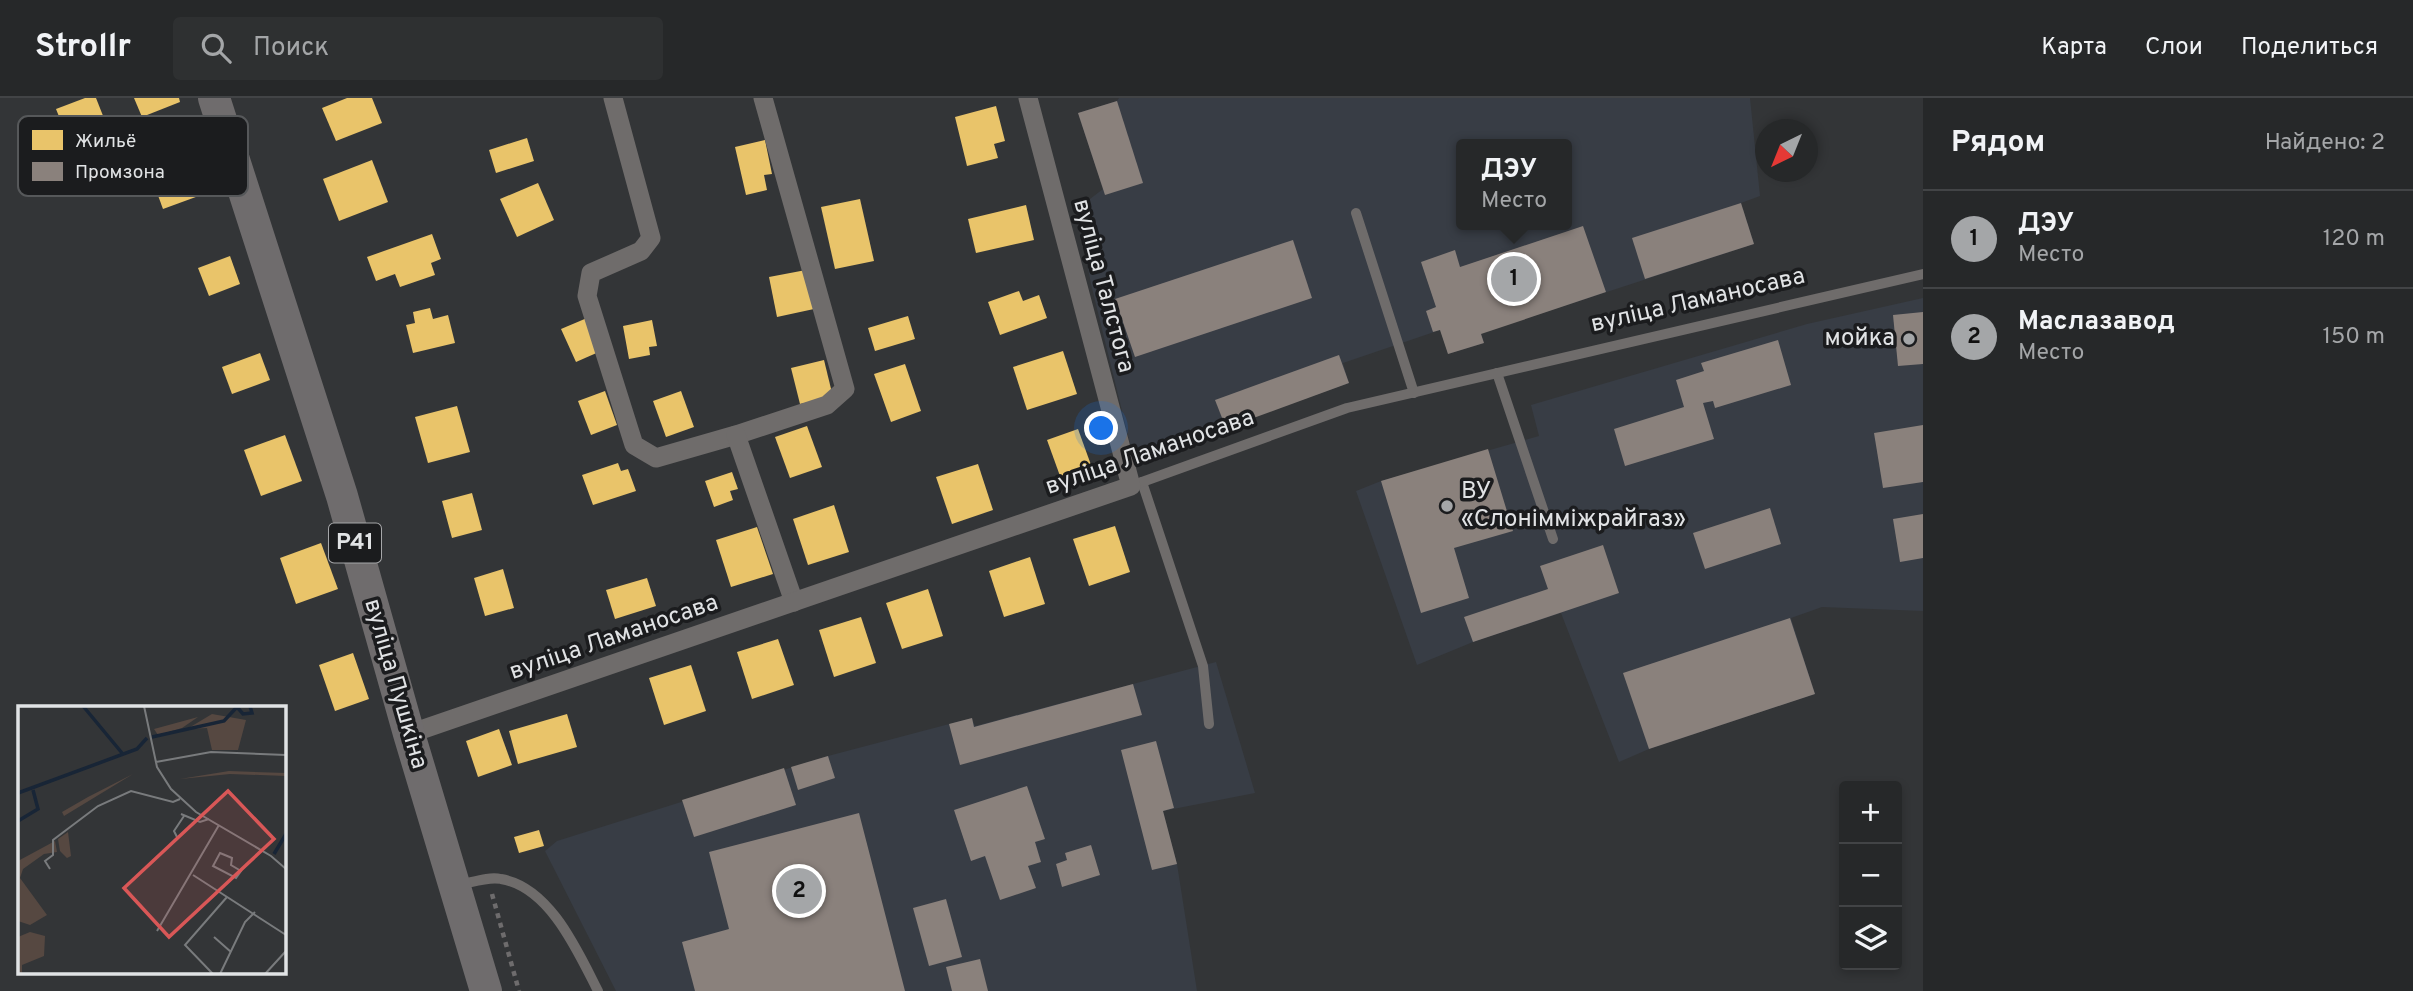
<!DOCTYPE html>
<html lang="ru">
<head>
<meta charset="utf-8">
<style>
  :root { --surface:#262829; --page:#2e3031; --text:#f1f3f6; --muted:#a4a6a8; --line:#424446; --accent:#a4a6a8 }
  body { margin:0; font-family:Overpass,sans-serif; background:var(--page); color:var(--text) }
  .controls { position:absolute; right:21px; bottom:21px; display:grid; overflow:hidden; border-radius:7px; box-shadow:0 4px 10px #0003 }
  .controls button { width:63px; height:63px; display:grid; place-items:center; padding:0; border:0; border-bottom:2px solid var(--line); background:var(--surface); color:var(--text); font:35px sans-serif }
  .compass { position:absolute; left:1755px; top:21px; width:63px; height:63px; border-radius:50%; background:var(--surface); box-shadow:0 4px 10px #0003; rotate:223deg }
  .you { position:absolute; left:1102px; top:331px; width:24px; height:24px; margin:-18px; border:5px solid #fff; border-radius:50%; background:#1a73e8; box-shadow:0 0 0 10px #1a73e833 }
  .badge { display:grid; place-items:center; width:46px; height:46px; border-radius:50%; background:var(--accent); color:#111; font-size:23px; font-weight:700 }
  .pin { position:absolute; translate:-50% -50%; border:4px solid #fff; box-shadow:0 2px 7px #0006 }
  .popup { position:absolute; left:1456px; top:41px; width:116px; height:91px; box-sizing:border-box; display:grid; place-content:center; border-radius:7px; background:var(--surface); filter:drop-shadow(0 2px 5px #0005); font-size:23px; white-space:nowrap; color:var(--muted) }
  .popup b { font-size:26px; color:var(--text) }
  .popup::after { content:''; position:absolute; left:50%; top:100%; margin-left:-14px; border:14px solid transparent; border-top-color:var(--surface) }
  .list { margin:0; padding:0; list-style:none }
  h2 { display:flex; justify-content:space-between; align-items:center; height:91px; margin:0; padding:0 28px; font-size:30px }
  h2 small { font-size:23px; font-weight:400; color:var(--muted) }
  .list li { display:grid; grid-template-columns:46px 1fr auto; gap:21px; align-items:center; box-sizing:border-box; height:98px; padding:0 28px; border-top:2px solid var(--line) }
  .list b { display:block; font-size:26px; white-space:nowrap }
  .list p { margin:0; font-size:23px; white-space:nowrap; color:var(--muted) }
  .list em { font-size:23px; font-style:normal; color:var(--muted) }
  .icon { flex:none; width:38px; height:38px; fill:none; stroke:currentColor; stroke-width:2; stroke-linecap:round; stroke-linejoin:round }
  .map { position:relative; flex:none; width:1923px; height:893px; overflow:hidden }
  header { display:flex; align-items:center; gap:42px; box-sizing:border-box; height:98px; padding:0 35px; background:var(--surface); border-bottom:2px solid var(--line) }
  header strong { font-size:33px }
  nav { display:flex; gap:38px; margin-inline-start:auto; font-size:24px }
  .search { width:490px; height:63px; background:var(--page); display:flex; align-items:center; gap:18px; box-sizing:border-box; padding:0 24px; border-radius:7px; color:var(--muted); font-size:26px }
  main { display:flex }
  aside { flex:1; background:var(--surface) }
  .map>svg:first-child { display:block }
</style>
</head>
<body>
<header>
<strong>Strollr</strong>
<div class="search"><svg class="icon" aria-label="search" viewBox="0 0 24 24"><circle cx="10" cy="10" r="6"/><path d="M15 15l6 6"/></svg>Поиск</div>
<nav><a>Карта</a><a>Слои</a><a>Поделиться</a></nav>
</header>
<main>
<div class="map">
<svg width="1923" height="893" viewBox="0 0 1923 893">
  <rect width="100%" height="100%" fill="#333537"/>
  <g fill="#383d45" fill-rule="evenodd">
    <path d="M 1119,0 L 1750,0 L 1760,98 L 1741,105 L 1754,146 L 1481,235 L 1484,245 L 1448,256 L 1440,232 L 1343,265 L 1349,285 L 1134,362 L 1091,186 L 1077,111 L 1103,91 L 1078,15 L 1117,3 ZM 1462,46 L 1566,46 L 1566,127 L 1462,127 Z"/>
    <path d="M 1923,200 L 1923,513 L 1822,509 L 1791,520 L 1815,596 L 1649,651 L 1619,664 L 1561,515 L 1473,544 L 1417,567 L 1356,393 L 1381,383 L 1539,338 L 1531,307 L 1807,226 Z"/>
    <path d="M 1216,564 L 1255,695 L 1163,713 L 1177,766 L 1197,893 L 616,893 L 545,753 L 557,743 L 828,658 L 972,620 L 975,628 Z"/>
  </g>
  <g fill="#e9c46a">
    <path d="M 85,0 L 96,0 L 109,33 L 71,48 L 56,11 Z"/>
    <path d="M 134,0 L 179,0 L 180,4 L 142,19 Z"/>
    <path d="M 347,0 L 372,0 L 382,25 L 336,43 L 322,10 Z"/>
    <path d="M 996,8 L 1005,43 L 994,46 L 998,60 L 967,68 L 955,19 Z"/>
    <path d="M 527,40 L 534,63 L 496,75 L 489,52 Z"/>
    <path d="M 765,42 L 772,76 L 764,77 L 767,92 L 746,97 L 735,49 Z"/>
    <path d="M 187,50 L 204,96 L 163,111 L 146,65 Z"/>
    <path d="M 372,62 L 388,104 L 339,123 L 323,81 Z"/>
    <path d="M 538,85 L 554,122 L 517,139 L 500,101 Z"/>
    <path d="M 860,101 L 874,163 L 835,171 L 821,109 Z"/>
    <path d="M 1026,107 L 1034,142 L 976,155 L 968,121 Z"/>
    <path d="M 432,136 L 441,161 L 431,165 L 435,177 L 400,189 L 395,176 L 376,183 L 367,159 Z"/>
    <path d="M 230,158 L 240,186 L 209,198 L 198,170 Z"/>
    <path d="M 806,172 L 814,211 L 777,219 L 769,179 Z"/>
    <path d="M 1019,193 L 1023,203 L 1039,197 L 1047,220 L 1000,237 L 988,204 Z"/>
    <path d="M 430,210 L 433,221 L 448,217 L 455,245 L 413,255 L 406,227 L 415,225 L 413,214 Z"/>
    <path d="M 908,218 L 915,241 L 875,253 L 868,230 Z"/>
    <path d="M 587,220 L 601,253 L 576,264 L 561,231 Z"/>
    <path d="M 652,222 L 657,248 L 649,249 L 650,257 L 629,261 L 623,228 Z"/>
    <path d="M 1063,253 L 1077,296 L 1027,312 L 1013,269 Z"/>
    <path d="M 260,255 L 270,282 L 232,296 L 222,269 Z"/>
    <path d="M 824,262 L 833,299 L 800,306 L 791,270 Z"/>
    <path d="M 905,266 L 921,313 L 891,324 L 874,276 Z"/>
    <path d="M 605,293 L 617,327 L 591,337 L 578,303 Z"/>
    <path d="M 681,293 L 694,329 L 666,339 L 653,303 Z"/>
    <path d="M 457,308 L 470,354 L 428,365 L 415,319 Z"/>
    <path d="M 807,328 L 822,369 L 790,380 L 775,339 Z"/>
    <path d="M 1078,331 L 1095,378 L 1064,389 L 1047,342 Z"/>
    <path d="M 285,337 L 302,383 L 261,398 L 244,352 Z"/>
    <path d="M 618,365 L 621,373 L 628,371 L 636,393 L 593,407 L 582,377 Z"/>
    <path d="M 978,366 L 993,412 L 952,426 L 936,379 Z"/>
    <path d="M 732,374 L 738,391 L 730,393 L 733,402 L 714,409 L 705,383 Z"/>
    <path d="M 472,395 L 482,432 L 452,440 L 442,403 Z"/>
    <path d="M 834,407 L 849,454 L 808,467 L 793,421 Z"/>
    <path d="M 1115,428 L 1130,474 L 1089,488 L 1073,441 Z"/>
    <path d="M 757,429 L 773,476 L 731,489 L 716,442 Z"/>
    <path d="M 321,445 L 338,491 L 296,506 L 280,460 Z"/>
    <path d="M 1030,459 L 1045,506 L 1004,519 L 989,473 Z"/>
    <path d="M 503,471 L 514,510 L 485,518 L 474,480 Z"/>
    <path d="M 647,480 L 656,508 L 615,521 L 606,492 Z"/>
    <path d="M 928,491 L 943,538 L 902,551 L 886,505 Z"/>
    <path d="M 861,519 L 876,565 L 834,579 L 819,532 Z"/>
    <path d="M 778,541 L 794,587 L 752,601 L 737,554 Z"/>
    <path d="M 353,555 L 369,601 L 335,613 L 319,567 Z"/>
    <path d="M 691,567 L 706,613 L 664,627 L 649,580 Z"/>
    <path d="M 567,616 L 577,649 L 518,666 L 509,633 Z"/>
    <path d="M 499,631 L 512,667 L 478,679 L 466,643 Z"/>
    <path d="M 539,732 L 544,748 L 519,755 L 514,739 Z"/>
  </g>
  <g fill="#8a817c">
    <path d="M 1117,3 L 1143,85 L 1105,97 L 1078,15 Z"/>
    <path d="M 1741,105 L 1754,146 L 1645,181 L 1632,140 Z"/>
    <path d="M 1583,128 L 1606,194 L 1481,236 L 1484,245 L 1448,256 L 1440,232 L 1433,234 L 1426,213 L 1436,209 L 1421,164 L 1455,152 L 1460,169 Z"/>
    <path d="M 1293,142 L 1312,200 L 1135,259 L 1115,201 Z"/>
    <path d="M 1923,214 L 1923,266 L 1898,268 L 1893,217 Z"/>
    <path d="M 1778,242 L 1791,287 L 1715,310 L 1713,303 L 1703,305 L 1714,341 L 1625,368 L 1614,331 L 1684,309 L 1676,282 L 1704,273 L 1701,265 Z"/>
    <path d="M 1339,257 L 1349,285 L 1226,330 L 1215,302 Z"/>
    <path d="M 1923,327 L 1923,384 L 1883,390 L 1874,335 Z"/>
    <path d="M 1488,351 L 1513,433 L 1454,450 L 1469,500 L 1421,515 L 1381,383 Z"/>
    <path d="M 1770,410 L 1781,446 L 1705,471 L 1693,435 Z"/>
    <path d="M 1923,416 L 1923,460 L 1900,464 L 1893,421 Z"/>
    <path d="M 1603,447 L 1619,495 L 1473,544 L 1464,519 L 1548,491 L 1540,468 Z"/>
    <path d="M 1790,520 L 1815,596 L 1649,651 L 1623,575 Z"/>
    <path d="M 1133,586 L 1142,617 L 960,667 L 949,626 L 972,620 L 974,629 Z"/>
    <path d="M 1156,643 L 1174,710 L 1163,713 L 1177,766 L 1152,772 L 1121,652 Z"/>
    <path d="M 828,658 L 835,680 L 798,692 L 791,669 Z"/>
    <path d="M 784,670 L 796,707 L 694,739 L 682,702 Z"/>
    <path d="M 1027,688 L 1045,741 L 1035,744 L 1041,764 L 1028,768 L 1036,790 L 1000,802 L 985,758 L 971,763 L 954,712 Z"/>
    <path d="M 859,715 L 905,893 L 695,893 L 682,844 L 729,831 L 709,754 Z"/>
    <path d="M 1091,747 L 1100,777 L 1062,789 L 1056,766 L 1067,762 L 1065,755 Z"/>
    <path d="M 946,801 L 962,859 L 929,868 L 913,810 Z"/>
    <path d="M 980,861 L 988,893 L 952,893 L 946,869 Z"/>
  </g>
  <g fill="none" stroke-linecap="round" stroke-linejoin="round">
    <path stroke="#6e6c6d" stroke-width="4.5" stroke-dasharray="5 5" stroke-linecap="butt" d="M 492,796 L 519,893"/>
    <g stroke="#6f6c6b" stroke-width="10">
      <path d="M 1356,115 L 1414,295"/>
      <path d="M 1497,275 L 1553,441"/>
      <path d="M 1142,384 L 1203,568 L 1209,626"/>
      <path d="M 1131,388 L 1347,310 L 1923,176"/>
      <path d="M 458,787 C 471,785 488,778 501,781 C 550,789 578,854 598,893"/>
    </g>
    <g stroke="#6f6c6b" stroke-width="19">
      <path d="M 613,0 L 651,140 L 641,153 L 591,175 L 587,198 L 634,347 L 656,360 L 736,337 L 827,307 L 845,291 L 763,0"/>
      <path d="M 736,337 L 794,504"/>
      <path d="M 409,636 L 1131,388 L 1028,0"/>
    </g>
    <path stroke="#6f6c6d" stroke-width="32" d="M 214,0 L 342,398 L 409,636 L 486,893"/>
  </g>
  <g fill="#a4a6a8" stroke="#1b1c1e" stroke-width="2.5">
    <circle cx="1909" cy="241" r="7"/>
    <circle cx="1447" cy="408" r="7"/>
  </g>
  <g text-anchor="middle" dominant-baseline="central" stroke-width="7" stroke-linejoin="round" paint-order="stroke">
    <rect fill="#1b1c1e" stroke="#a6a7a9" stroke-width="2" x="329" y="425.5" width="52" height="39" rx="5"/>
    <g font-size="23" font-weight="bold" fill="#e1e3e5">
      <text x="355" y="445">Р41</text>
    </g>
    <g font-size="24" fill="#e1e3e5" stroke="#1b1c1e">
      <text transform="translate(1103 188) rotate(75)">вуліца Талстога</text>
      <text transform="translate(1698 203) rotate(-13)">вуліца Ламаносава</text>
      <text transform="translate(1150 355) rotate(-19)">вуліца Ламаносава</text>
      <text transform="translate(614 540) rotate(-19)">вуліца Ламаносава</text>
      <text transform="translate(395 586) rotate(74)">вуліца Пушкіна</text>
    </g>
    <g font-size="24" fill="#e1e3e5" stroke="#1b1c1e" text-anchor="end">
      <text x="1895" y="241">мойка</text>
      <text x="1461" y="394" text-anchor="start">ВУ<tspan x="1461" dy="28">«Слонімміжрайгаз»</tspan></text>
    </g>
  </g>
  <g transform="translate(18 608)">
    <rect width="268" height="268" fill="#333537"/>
    <path d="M 194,8 L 228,14 L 220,44 L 194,44 L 189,22 L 169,23 ZM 180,11 L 164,22 L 140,29 L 136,23 ZM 211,65 L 268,67 L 268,70 L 212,68 L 162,73 ZM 115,68 L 46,110 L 44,106 L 70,91 ZM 50,126 L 53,150 L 49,152 L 42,145 L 40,133 ZM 37,135 L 39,146 L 26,148 L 5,163 L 2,172 L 29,209 L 12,219 L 0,215 L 0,155 ZM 12,226 L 27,230 L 26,250 L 4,259 L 4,268 L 0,268 L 0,231 Z" fill="#564841"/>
    <path fill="none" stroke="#182536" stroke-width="3.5" d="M 65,0 L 104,47M 134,31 L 206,15 L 219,1 L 225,8 L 234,7 L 232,0M 0,87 L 119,43 L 129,32M 0,115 L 20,103 L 15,84M 256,148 L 268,128"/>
    <path fill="none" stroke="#797b7d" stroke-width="2" d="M 126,0 L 139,61 L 153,83 L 178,106 L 253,150 L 268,163M 138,56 L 193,46 L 268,49M 163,108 L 182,116 L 191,113M 159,131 L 156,125 L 166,110M 202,147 L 214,152 L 213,159 L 223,165 L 218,172 L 195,160 ZM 32,163 L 27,155 L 35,149 L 35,134 L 80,100 L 113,85 L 155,96 L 162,93M 175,169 L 268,229M 139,225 L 201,119M 196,231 L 213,246M 195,268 L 167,239 L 209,191M 202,268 L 227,216 L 237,206M 247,268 L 268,245"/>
    <path fill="#d95757" fill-opacity="0.15" stroke="#d95757" stroke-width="3.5" d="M 210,85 L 256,133 L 151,231 L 106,182 Z"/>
    <rect width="268" height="268" fill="none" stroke="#e1e3e5" stroke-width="3.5"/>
  </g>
  <rect x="18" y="18" width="230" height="80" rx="10" fill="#1b1c1e" stroke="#56585a" stroke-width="2"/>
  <rect x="32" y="32" width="31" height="20" fill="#e9c46a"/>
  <rect x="32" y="64" width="31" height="19" fill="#8a817c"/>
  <g font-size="19" fill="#e1e3e5">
    <text x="75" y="49">Жильё</text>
    <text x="75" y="80">Промзона</text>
  </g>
</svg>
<div class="controls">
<button>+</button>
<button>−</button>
<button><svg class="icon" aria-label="layers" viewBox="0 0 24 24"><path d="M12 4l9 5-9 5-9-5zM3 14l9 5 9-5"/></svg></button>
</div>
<svg class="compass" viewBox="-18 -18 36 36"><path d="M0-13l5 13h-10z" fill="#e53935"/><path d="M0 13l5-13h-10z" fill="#a4a6a8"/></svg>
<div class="you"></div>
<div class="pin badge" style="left:1514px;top:181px">1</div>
<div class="popup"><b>ДЭУ</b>Место</div>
<div class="pin badge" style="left:799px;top:793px">2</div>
</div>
<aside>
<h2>Рядом<small>Найдено: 2</small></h2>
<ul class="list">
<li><span class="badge">1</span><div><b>ДЭУ</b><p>Место</p></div><em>120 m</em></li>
<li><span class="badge">2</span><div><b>Маслазавод</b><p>Место</p></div><em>150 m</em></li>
</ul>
</aside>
</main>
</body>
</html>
